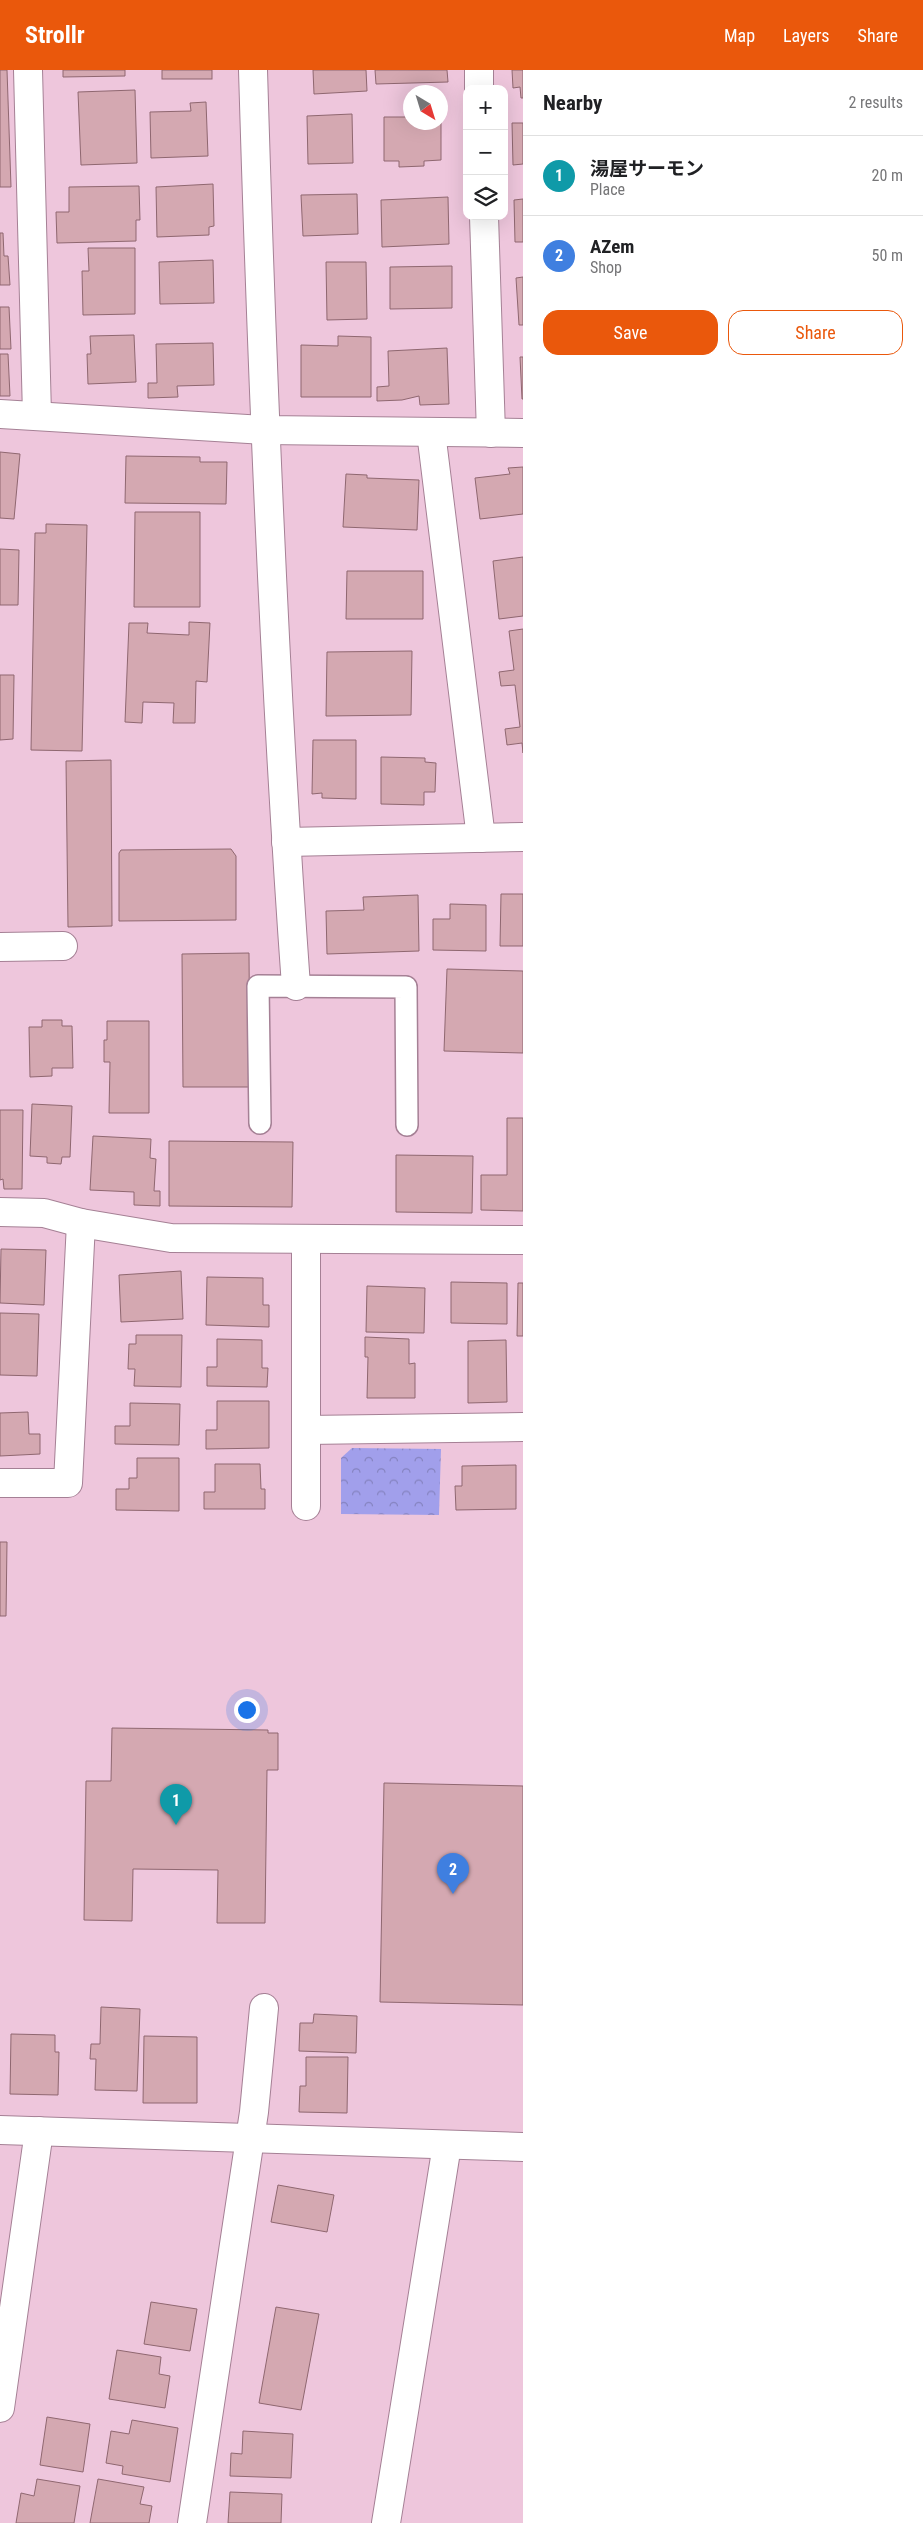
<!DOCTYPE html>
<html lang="en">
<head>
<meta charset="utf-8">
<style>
  :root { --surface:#fff; --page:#f6f6f6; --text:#202124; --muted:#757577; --line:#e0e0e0; --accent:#ea580c }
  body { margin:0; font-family:"Roboto Condensed","Noto Sans JP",sans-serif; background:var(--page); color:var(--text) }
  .controls { position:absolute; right:15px; top:15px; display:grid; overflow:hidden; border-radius:10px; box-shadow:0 5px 20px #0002 }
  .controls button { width:45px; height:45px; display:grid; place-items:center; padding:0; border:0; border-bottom:1px solid var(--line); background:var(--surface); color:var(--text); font:25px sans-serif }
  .compass { position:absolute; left:403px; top:15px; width:45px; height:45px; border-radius:50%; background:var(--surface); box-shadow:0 5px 20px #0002; rotate:142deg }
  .you { position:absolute; left:246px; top:1639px; width:18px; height:18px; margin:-12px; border:4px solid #fff; border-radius:50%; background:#1a73e8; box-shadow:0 0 0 8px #1a73e833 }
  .badge { display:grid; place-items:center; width:32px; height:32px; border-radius:50%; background:var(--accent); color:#fff; font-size:16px; font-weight:700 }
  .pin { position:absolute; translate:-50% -41px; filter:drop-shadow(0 1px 2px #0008) }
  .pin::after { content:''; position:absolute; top:26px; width:18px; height:15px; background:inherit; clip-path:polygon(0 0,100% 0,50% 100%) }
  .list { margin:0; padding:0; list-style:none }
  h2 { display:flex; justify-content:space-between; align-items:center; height:65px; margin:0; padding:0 20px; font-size:21px }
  h2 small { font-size:16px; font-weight:400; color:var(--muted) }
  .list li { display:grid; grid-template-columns:32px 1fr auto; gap:15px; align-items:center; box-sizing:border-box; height:80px; padding:0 20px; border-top:1px solid var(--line) }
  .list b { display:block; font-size:19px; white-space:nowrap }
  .list p { margin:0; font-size:16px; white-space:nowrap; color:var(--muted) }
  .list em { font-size:16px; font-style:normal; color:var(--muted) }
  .actions { display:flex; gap:10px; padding:15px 20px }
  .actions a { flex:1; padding:11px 0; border:1px solid var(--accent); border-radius:15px; text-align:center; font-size:18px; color:var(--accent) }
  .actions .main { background:var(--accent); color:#fff }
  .icon { flex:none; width:28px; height:28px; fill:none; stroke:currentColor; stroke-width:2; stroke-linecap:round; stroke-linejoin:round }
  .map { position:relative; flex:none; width:523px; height:2453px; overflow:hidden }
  header { display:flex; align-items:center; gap:30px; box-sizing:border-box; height:70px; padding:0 25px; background:var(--accent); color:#fff }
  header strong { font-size:24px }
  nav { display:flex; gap:28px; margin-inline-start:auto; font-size:18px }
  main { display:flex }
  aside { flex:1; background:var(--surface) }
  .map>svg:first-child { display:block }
</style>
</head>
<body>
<header>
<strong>Strollr</strong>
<nav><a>Map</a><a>Layers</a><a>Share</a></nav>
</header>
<main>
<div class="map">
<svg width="523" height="2453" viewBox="0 0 523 2453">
  <defs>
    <pattern id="park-crowns" width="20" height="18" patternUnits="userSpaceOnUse" patternTransform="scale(1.25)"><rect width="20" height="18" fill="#a19feb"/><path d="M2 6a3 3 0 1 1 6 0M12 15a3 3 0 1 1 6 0" fill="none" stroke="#8482bf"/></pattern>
  </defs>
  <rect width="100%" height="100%" fill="#eec6dc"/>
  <path fill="url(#park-crowns)" d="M 352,1378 L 441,1379 L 439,1445 L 341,1444 L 341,1388 Z"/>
  <g fill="#d4a8b1" stroke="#8f6770">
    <path d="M 0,0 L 7,0 L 11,117 L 0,117 Z"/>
    <path d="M 63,0 L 125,0 L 125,6 L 63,7 Z"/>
    <rect x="162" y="0" width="50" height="9"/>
    <path d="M 313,0 L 366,0 L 367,21 L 314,24 Z"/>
    <path d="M 375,0 L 447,0 L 448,12 L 376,14 Z"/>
    <path d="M 512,0 L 523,0 L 523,28 L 521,28 L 520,17 L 513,18 Z"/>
    <path d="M 135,20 L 137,93 L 81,95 L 78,22 Z"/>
    <path d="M 206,32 L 208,86 L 151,88 L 150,42 L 191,41 L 190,33 Z"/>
    <path d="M 352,44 L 353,93 L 308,94 L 307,46 Z"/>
    <path d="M 384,47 L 410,47 L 410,52 L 440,52 L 441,47 L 441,90 L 424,91 L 424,96 L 399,97 L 399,91 L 384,91 Z"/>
    <path d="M 512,53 L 523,53 L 523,94 L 513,95 Z"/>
    <path d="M 213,114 L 214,156 L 209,157 L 209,165 L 157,167 L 156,117 Z"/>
    <path d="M 139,116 L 140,150 L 136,150 L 136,171 L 57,173 L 56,142 L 69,142 L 69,117 Z"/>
    <path d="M 357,124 L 358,164 L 303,166 L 301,125 Z"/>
    <path d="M 448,127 L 449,174 L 382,177 L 381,130 Z"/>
    <path d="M 523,129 L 523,172 L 515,172 L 514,130 Z"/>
    <path d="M 0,163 L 3,163 L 4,186 L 8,186 L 10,215 L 0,215 Z"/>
    <path d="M 88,178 L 135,178 L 135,244 L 83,245 L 82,201 L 89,201 Z"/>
    <path d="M 213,190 L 214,233 L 160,234 L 159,192 Z"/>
    <path d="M 326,192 L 366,192 L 367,249 L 327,250 Z"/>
    <path d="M 452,196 L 452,238 L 390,239 L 390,197 Z"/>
    <path d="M 523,207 L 523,255 L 519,255 L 516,208 Z"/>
    <path d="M 0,237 L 9,237 L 11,279 L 0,279 Z"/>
    <path d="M 134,265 L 136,312 L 88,314 L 87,284 L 91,284 L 90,266 Z"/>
    <path d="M 338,266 L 371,267 L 371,327 L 301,327 L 301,275 L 338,276 Z"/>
    <path d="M 213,273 L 214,315 L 177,316 L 178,327 L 148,328 L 148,313 L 157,313 L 156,274 Z"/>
    <path d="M 447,278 L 449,334 L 420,335 L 419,326 L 402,330 L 377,331 L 377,317 L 389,316 L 388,281 Z"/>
    <path d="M 0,284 L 8,284 L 10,326 L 0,326 Z"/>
    <path d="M 520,287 L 523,287 L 523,329 L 522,329 Z"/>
    <path d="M 0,382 L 20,384 L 14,449 L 0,448 Z"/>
    <path d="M 126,386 L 200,387 L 200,392 L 227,392 L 226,434 L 125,433 Z"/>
    <path d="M 523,397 L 523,444 L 480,449 L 475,408 L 510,404 L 508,398 Z"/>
    <path d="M 346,404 L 367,405 L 367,408 L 419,410 L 417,460 L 343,457 Z"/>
    <path d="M 135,442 L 200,442 L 200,537 L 134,537 Z"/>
    <path d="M 46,454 L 87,455 L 82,681 L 31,680 L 35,463 L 46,463 Z"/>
    <path d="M 0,479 L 19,480 L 18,535 L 0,535 Z"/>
    <path d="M 523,487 L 523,546 L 499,549 L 493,491 Z"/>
    <path d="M 347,501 L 423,501 L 423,549 L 346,549 Z"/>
    <path d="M 189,552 L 210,553 L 207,612 L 196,611 L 195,653 L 173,653 L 174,633 L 143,632 L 142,653 L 125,652 L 129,553 L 148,553 L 147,563 L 189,565 Z"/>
    <path d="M 523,559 L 523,683 L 522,673 L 507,675 L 505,659 L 520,657 L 515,615 L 501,616 L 499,602 L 514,600 L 509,561 Z"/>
    <path d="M 412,581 L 411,645 L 326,646 L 327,582 Z"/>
    <path d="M 0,605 L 14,605 L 13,669 L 0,670 Z"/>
    <path d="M 313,670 L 356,670 L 356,729 L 322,728 L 322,723 L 312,724 Z"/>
    <path d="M 381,687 L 425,688 L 425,692 L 436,693 L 435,722 L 424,722 L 424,735 L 381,734 Z"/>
    <path d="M 111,690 L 112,856 L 68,857 L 66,691 Z"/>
    <path d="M 231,779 L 236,786 L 236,850 L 119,851 L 119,783 L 121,780 Z"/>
    <path d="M 501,824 L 523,824 L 523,876 L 500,876 Z"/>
    <path d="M 418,825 L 419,881 L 327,884 L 326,841 L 364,840 L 363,827 Z"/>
    <path d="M 450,834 L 486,835 L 486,881 L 433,880 L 433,849 L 450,849 Z"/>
    <path d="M 249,883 L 250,1017 L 183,1017 L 182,884 Z"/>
    <path d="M 447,899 L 523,901 L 523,983 L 444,981 Z"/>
    <path d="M 42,950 L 62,950 L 62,956 L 72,956 L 73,998 L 52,998 L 52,1006 L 30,1007 L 29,957 L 42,957 Z"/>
    <path d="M 107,951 L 149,951 L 149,1043 L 109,1043 L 110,992 L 104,992 L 104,970 L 107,970 Z"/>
    <path d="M 32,1034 L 72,1036 L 70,1087 L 62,1087 L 61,1094 L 47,1093 L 47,1087 L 30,1086 Z"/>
    <path d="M 0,1040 L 23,1040 L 22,1119 L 4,1119 L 3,1109 L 0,1110 Z"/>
    <path d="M 507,1048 L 523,1048 L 523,1141 L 481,1140 L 481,1105 L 507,1105 Z"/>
    <path d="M 93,1066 L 151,1069 L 150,1088 L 156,1089 L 154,1121 L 160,1121 L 160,1136 L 134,1135 L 134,1122 L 90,1120 Z"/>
    <path d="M 169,1071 L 293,1072 L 292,1137 L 169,1136 Z"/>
    <path d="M 396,1085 L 473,1086 L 472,1143 L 396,1142 Z"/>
    <path d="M 1,1179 L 46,1180 L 44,1235 L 0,1233 Z"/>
    <path d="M 181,1201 L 183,1249 L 121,1252 L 119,1205 Z"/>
    <path d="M 207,1207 L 263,1208 L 263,1235 L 269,1235 L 269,1257 L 206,1255 Z"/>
    <path d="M 451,1212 L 507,1213 L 507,1254 L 451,1253 Z"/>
    <path d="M 518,1213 L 523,1213 L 523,1266 L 517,1266 Z"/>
    <path d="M 367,1216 L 425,1218 L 424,1263 L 366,1262 Z"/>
    <path d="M 0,1243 L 39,1244 L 37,1306 L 0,1305 Z"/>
    <path d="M 136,1265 L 182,1265 L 181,1317 L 134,1316 L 135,1299 L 128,1299 L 129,1274 L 136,1274 Z"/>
    <path d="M 365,1267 L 409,1269 L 409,1294 L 415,1293 L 415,1328 L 367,1328 L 368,1287 L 365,1287 Z"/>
    <path d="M 217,1269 L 262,1270 L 262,1298 L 268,1298 L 267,1317 L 207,1316 L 207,1297 L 217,1297 Z"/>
    <path d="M 506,1270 L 507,1332 L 468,1333 L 468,1271 Z"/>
    <path d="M 217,1331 L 269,1331 L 269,1378 L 206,1379 L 206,1360 L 217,1360 Z"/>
    <path d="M 130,1333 L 180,1334 L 179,1375 L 115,1374 L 115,1356 L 130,1356 Z"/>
    <path d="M 28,1342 L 29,1364 L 40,1364 L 40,1384 L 0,1386 L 0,1343 Z"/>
    <path d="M 137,1388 L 179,1388 L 179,1441 L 116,1440 L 116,1419 L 129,1419 L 129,1408 L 137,1408 Z"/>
    <path d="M 215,1394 L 260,1394 L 261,1419 L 265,1419 L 265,1439 L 204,1439 L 204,1422 L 215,1422 Z"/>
    <path d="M 516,1395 L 516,1439 L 456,1440 L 455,1416 L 462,1416 L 462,1396 Z"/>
    <path d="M 0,1472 L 7,1472 L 6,1546 L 0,1546 Z"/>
    <path d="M 112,1658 L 268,1660 L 268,1663 L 278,1663 L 278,1700 L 267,1700 L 265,1853 L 217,1853 L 218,1800 L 133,1799 L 132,1851 L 84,1850 L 86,1711 L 111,1711 Z"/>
    <path d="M 384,1713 L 523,1716 L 523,1935 L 380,1932 Z"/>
    <path d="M 101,1937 L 140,1939 L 137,2021 L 95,2020 L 96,1989 L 90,1989 L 91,1974 L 100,1974 Z"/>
    <path d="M 314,1944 L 357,1946 L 356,1983 L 299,1981 L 300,1953 L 313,1953 Z"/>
    <path d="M 11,1964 L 55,1965 L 55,1982 L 59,1982 L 58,2025 L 10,2024 Z"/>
    <path d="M 144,1966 L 197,1967 L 197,2033 L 143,2033 Z"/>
    <path d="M 306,1987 L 348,1987 L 347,2043 L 299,2042 L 300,2016 L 306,2016 Z"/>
    <path d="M 278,2115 L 334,2125 L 327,2162 L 271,2152 Z"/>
    <path d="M 151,2232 L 197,2239 L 190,2281 L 144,2274 Z"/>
    <path d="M 276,2237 L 319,2244 L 301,2340 L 259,2333 Z"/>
    <path d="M 117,2280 L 161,2287 L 159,2304 L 170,2306 L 165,2338 L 109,2329 Z"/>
    <path d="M 47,2347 L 90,2354 L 83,2402 L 40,2395 Z"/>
    <path d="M 132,2350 L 178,2358 L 170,2412 L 122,2404 L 123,2396 L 106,2393 L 111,2361 L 129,2364 Z"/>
    <path d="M 243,2361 L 293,2364 L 291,2408 L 230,2406 L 231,2383 L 242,2384 Z"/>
    <path d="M 37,2409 L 80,2416 L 74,2453 L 16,2453 L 21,2423 L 34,2426 Z"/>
    <path d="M 98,2409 L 144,2417 L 140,2434 L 152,2436 L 149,2453 L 90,2453 Z"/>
    <path d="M 230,2422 L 282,2424 L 281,2453 L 228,2453 Z"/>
  </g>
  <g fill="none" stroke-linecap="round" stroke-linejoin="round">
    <defs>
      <path id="service" d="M 260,1053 L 258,916 L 406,917 L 407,1055"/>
      <g id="minor">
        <path d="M 28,0 L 37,345"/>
        <path d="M 253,0 C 262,306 274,611 296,916"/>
        <path d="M 479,0 L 479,19"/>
        <path d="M 484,146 L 491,363"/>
        <path d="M 0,344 L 264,360 L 523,363"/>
        <path d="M 431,362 L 481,768"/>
        <path d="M 286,772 L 523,767"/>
        <path d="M 0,877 L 63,876"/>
        <path d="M 0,1142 L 44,1143 L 81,1153 L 171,1168 L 523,1170"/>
        <path d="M 306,1169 L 306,1436"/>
        <path d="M 306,1360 L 523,1357"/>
        <path d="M 0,1413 L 68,1413 L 81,1153"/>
        <path d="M 0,2060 L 523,2077"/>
        <path d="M 0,2338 L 39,2061"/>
        <path d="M 192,2453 L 254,2042 L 264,1938"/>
        <path d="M 386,2453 L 447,2075"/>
      </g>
    </defs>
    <use href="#service" stroke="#a58095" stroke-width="24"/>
    <use href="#minor" stroke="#a58095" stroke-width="30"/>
    <use href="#service" stroke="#fff" stroke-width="21"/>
    <use href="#minor" stroke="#fff" stroke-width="28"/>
  </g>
</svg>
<div class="controls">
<button>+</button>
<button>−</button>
<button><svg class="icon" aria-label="layers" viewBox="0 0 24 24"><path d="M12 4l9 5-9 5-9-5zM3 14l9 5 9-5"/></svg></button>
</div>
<svg class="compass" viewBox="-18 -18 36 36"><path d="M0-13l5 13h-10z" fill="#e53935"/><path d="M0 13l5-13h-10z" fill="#757577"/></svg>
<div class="you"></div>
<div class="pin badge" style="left:176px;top:1755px;background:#0f9aa8">1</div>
<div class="pin badge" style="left:453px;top:1824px;background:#3f7fe0">2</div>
</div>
<aside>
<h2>Nearby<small>2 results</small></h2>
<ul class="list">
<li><span class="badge" style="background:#0f9aa8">1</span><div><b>湯屋サーモン</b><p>Place</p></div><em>20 m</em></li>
<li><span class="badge" style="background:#3f7fe0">2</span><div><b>AZem</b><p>Shop</p></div><em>50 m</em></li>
</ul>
<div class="actions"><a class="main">Save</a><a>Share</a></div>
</aside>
</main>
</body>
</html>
